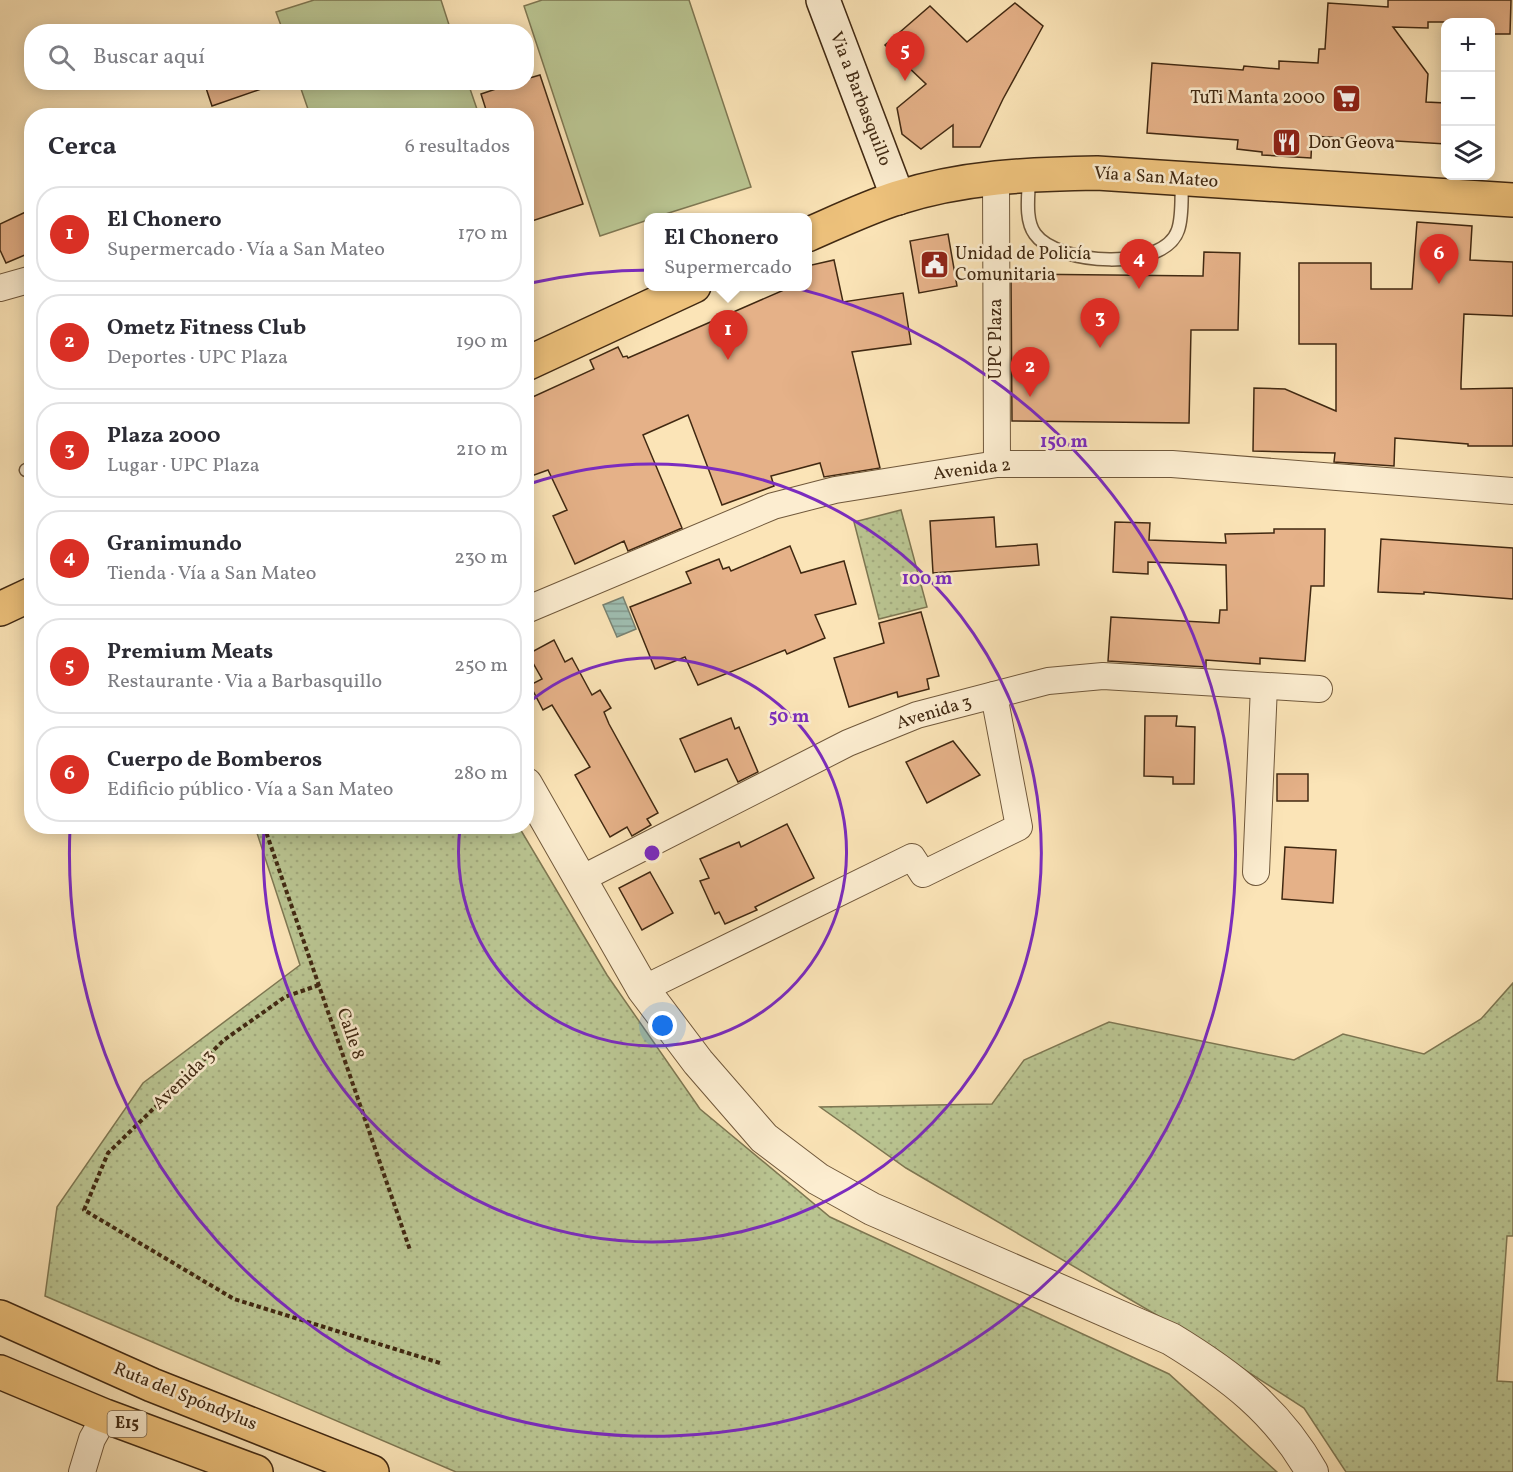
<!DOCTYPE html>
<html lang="es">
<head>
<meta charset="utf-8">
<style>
  :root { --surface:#fff; --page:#f7f7f7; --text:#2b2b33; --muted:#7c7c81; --line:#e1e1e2; --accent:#d93025 }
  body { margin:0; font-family:Vollkorn,serif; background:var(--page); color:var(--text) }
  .controls { position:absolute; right:18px; top:18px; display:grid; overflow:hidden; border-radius:12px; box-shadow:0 3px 15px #0003 }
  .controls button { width:54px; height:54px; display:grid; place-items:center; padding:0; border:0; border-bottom:2px solid var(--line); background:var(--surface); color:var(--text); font:30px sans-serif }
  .you { position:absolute; left:663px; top:1026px; width:21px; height:21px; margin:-15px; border:4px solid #fff; border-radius:50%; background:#1a73e8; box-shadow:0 0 0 9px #1a73e833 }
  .badge { display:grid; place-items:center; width:39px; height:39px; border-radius:50%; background:var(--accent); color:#fff; font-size:20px; font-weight:700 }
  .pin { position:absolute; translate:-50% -50px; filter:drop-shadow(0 2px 3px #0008) }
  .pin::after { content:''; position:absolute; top:32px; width:21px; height:18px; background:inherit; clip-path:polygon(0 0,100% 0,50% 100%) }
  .popup { position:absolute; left:644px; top:213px; width:168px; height:78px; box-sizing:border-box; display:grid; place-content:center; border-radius:12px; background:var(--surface); filter:drop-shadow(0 2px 4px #0005); font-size:20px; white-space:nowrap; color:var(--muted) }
  .popup b { font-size:22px; color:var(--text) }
  .popup::after { content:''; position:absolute; left:50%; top:100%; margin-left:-12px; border:12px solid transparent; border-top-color:var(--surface) }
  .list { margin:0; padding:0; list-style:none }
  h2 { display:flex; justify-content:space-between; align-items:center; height:78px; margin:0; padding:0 24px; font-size:26px }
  h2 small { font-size:20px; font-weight:400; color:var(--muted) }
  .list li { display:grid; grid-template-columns:39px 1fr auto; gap:18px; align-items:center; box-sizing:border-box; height:96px; margin:0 12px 12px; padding:0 12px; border:2px solid var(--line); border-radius:24px }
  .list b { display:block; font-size:22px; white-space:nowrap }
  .list p { margin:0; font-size:20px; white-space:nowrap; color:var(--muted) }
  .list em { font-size:20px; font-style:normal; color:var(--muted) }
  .icon { flex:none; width:33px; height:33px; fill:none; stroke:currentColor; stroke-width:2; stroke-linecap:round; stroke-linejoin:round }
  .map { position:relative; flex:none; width:1513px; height:1472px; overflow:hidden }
  .search { position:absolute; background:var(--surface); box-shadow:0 3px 15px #0003; left:24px; top:24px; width:510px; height:66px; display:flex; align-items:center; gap:15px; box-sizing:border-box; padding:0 21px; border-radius:24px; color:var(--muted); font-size:22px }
  .panel { position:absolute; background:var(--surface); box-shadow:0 3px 15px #0003; left:24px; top:108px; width:510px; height:726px; border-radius:24px }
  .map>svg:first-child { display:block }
</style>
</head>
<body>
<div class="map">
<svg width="1513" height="1472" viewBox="0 0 1513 1472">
  <defs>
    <pattern id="grass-dots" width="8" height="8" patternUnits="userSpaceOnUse" patternTransform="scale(1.5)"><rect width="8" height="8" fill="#bac592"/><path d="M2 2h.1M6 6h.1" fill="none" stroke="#a1a97d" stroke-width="1.8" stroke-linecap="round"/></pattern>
    <pattern id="water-rules" width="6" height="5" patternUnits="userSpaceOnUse" patternTransform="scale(1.5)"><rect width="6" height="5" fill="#9fbeb1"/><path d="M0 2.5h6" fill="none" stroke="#839a8f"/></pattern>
  </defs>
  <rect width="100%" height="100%" fill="#fbe4b7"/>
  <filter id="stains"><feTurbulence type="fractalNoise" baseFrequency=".00333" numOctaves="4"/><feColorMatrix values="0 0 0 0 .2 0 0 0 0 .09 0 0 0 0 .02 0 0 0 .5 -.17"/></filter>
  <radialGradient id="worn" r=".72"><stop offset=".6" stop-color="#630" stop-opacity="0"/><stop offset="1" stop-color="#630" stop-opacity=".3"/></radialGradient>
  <g fill="url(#grass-dots)" stroke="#7e7752" stroke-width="1.5">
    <path d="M 901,510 L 927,607 L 879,619 L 854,522 Z"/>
    <path d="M 255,827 L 519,827 L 607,975 L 700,1109 L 830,1217 L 1169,1374 L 1277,1472 L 456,1472 L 45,1296 L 57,1207 L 143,1083 L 300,965 Z"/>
    <path d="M 1513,983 L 1513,1236 L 1507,1236 L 1497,1381 L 1513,1382 L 1513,1472 L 1346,1472 L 1304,1408 L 1189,1334 L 906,1168 L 820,1107 L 992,1104 L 1024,1060 L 1109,1022 L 1294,1060 L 1343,1034 L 1424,1054 L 1481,1019 Z"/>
  </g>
  <g fill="#bac592" stroke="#7e7752" stroke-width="1.5">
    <path d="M 314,0 L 441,0 L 451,31 L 283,31 L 276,12 Z"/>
    <path d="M 542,0 L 689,0 L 751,187 L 656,217 L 648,218 L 648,220 L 600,236 L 524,6 Z"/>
    <path d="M 299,83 L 468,83 L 479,115 L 310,115 Z"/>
  </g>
  <path fill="url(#water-rules)" stroke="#798271" stroke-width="1.5" d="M 623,597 L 636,629 L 617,637 L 603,605 Z"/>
  <g fill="#e5b188" stroke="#412912" stroke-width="1.5">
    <path d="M 1388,0 L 1511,0 L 1510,34 L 1491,34 L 1491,22 L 1428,22 L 1428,28 L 1393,27 L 1428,74 L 1426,102 L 1446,103 L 1446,144 L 1312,136 L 1311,158 L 1262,155 L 1262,152 L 1237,149 L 1238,140 L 1147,133 L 1152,63 L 1243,70 L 1244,66 L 1279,69 L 1279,61 L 1318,63 L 1319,49 L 1325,49 L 1328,3 L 1388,7 Z"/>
    <path d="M 1015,3 L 1043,26 L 1003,99 L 980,147 L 953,147 L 953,125 L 921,149 L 902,134 L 897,108 L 926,84 L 885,45 L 930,6 L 967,42 Z"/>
    <path d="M 540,75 L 583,204 L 526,223 L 526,116 L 488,116 L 481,94 L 517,82 L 526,82 L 526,79 Z"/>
    <path d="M 204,82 L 269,82 L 270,86 L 212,106 Z"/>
    <path d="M 32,209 L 32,252 L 6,263 L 0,250 L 0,224 Z"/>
    <path d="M 1417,222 L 1472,226 L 1470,260 L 1513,262 L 1513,316 L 1464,314 L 1461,383 L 1461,389 L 1513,388 L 1513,446 L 1468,446 L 1468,444 L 1395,438 L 1394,466 L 1334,462 L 1335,453 L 1253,451 L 1254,388 L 1285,389 L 1336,411 L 1336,344 L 1299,344 L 1299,263 L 1371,263 L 1371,289 L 1412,289 Z"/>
    <path d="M 948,234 L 957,286 L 919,293 L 910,241 Z"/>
    <path d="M 1204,252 L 1240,253 L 1238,330 L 1191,330 L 1189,423 L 1012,421 L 1011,274 L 1203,276 Z"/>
    <path d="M 834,260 L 843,302 L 903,293 L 911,344 L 852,352 L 880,468 L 824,477 L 820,463 L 771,476 L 774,486 L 722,505 L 688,415 L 643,435 L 682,528 L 628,551 L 624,541 L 575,564 L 553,516 L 567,510 L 548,470 L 526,478 L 526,400 L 594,369 L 590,360 L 618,347 L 623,357 L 627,356 L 628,358 L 793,286 L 807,286 L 807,266 Z"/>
    <path d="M 994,517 L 996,547 L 1037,544 L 1039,565 L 933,573 L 930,521 Z"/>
    <path d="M 1115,522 L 1150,523 L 1149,540 L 1226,543 L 1225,534 L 1274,533 L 1274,529 L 1325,529 L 1324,586 L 1311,586 L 1305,661 L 1260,658 L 1260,664 L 1206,660 L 1206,667 L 1108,661 L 1111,617 L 1219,623 L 1220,610 L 1227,610 L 1226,565 L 1148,562 L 1148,574 L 1113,572 Z"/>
    <path d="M 1381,539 L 1513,548 L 1513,599 L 1424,592 L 1424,594 L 1378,592 Z"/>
    <path d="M 790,546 L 801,573 L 844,561 L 856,604 L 815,615 L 825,638 L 787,654 L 785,650 L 698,685 L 685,657 L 655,669 L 630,607 L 691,583 L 686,572 L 719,559 L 723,569 L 729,567 L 731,571 Z"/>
    <path d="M 921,612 L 939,676 L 927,679 L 929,689 L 898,697 L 897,692 L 849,707 L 834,658 L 884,643 L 879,623 Z"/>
    <path d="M 554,640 L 565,662 L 572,658 L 592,695 L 600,690 L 611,708 L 604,712 L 609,724 L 658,813 L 647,819 L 651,825 L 632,836 L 627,827 L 610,837 L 575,775 L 590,767 L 552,705 L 543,710 L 530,685 L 542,679 L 528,654 Z"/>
    <path d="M 1145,716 L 1177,716 L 1176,726 L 1195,727 L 1194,784 L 1173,784 L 1173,777 L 1144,776 Z"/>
    <path d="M 731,718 L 735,729 L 739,727 L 758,772 L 738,782 L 727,759 L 695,772 L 680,739 Z"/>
    <path d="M 953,741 L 980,775 L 927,803 L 906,762 Z"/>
    <rect x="1277" y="774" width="31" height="27"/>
    <path d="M 787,824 L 814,878 L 755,907 L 757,910 L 725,924 L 719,912 L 715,914 L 700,881 L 709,878 L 700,859 L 739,842 L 741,847 Z"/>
    <path d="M 1285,847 L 1336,850 L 1333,903 L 1282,899 Z"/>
    <path d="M 650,872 L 673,913 L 642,930 L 619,888 Z"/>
  </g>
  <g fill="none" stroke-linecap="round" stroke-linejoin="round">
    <defs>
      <g id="service">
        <path d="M 1029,176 C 1029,193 1024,219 1035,234 C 1057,265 1164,272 1178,230 C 1183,216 1181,195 1182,180"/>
        <path d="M 26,470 L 32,468"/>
      </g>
      <g id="minor">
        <path d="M 996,178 L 997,464"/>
        <path d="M 0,288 L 32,279"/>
        <path d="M 526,610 L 773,506 L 835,490 L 997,464 L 1172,464 L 1513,491"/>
        <path d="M 1256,872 L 1264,686"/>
        <path d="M 581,879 L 848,743 L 917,715 L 1048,681 L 1103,676 L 1319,689"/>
        <path d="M 643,989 L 912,857 L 923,874 L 1019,827 L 994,695"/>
        <path d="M 82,1472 L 92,1439 L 105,1416"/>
      </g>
      <path id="tertiary" d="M 526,784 L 643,989 L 698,1062 L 764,1138 L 818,1179 L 872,1209 L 1171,1339 C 1230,1375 1277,1410 1312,1472"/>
      <path id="secondary" d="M 823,0 L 898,198"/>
      <g id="primary">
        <path d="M 807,235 C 837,222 866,208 897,198 C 962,177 1030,174 1097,173 L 1513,200"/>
        <path d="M 526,364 L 694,286"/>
        <path d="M 0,609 L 32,594"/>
      </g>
      <g id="trunk">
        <path d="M 0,1317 L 152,1385 L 372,1472"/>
        <path d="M 0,1372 L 105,1416 L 256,1472"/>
      </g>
    </defs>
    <use href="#service" stroke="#70583b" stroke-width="15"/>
    <use href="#minor" stroke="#70583b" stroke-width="28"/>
    <use href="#tertiary" stroke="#70583b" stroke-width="34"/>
    <use href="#secondary" stroke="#412912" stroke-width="36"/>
    <use href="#primary" stroke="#412912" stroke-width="36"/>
    <use href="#trunk" stroke="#412912" stroke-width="36"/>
    <g stroke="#412912" stroke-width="4" stroke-dasharray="4.5 3" stroke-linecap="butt">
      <path d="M 264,826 L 410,1250"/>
      <path d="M 319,985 L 285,997 L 224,1040 L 108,1153 L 84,1210 L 234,1299 L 440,1363"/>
    </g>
    <use href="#service" stroke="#fcedd0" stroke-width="12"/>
    <use href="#minor" stroke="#fcedd0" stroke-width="26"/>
    <use href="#tertiary" stroke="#fcedd0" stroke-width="32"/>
    <use href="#secondary" stroke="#fcedd0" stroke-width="33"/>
    <use href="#primary" stroke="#eec27c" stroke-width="33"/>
    <use href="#trunk" stroke="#eec27c" stroke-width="33"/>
  </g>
  <g fill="none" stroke="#7b2cbf" stroke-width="3">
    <path d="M527 704A194 194 0 1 1 460 828"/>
    <path d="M529 484A389 389 0 1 1 264 829"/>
    <path d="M531 283A583 583 0 1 1 70 828"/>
  </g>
  <defs>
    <symbol id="supermarket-square" viewBox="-11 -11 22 22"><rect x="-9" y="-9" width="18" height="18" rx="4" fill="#8f2418" stroke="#fcedd0"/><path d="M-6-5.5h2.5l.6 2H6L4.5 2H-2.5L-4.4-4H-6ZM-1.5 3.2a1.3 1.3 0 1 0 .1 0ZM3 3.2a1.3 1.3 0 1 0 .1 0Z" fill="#fff"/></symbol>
    <symbol id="restaurant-square" viewBox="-11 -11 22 22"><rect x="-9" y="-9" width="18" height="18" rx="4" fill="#8f2418" stroke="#fcedd0"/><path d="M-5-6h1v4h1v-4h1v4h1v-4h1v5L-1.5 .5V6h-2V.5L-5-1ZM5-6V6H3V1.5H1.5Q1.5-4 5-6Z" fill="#fff"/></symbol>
    <symbol id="civic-square" viewBox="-11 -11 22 22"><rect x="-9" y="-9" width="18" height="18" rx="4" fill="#8f2418" stroke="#fcedd0"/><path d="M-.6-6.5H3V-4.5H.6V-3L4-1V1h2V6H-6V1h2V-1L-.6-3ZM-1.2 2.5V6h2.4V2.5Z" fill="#fff"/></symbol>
  </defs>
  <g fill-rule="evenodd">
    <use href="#supermarket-square" x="1330" y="82" width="33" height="33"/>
    <use href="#restaurant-square" x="1270" y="126" width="33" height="33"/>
    <use href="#civic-square" x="918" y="248" width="33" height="33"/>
  </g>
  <g text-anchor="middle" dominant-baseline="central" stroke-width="5" stroke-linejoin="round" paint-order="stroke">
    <rect fill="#fcedd0" stroke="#79644b" stroke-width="1.5" x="107.5" y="1411" width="39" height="26" rx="4.5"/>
    <g font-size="16" font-weight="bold" fill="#412912">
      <text x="127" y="1424">E15</text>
    </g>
    <g font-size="18" fill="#412912" stroke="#fcedd0" text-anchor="start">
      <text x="1325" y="98" text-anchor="end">TuTi Manta 2000</text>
      <text x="1308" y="143">Don Geova</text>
      <text x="955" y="254">Unidad de Policía<tspan x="955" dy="21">Comunitaria</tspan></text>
    </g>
    <g font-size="18" fill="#412912" stroke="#fcedd0">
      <text transform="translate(860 99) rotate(69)">Via a Barbasquillo</text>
      <text transform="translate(1156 178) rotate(4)">Vía a San Mateo</text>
      <text transform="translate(996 339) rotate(-90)">UPC Plaza</text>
      <text transform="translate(972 470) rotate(-7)">Avenida 2</text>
      <text transform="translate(934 713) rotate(-17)">Avenida 3</text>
      <text transform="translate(350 1034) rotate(71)">Calle 8</text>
      <text transform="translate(184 1080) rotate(-44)">Avenida 3</text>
      <text transform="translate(185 1397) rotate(22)">Ruta del Spóndylus</text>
    </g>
  </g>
  <circle cx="652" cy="853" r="9" fill="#7b2cbf" stroke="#fcedd0" stroke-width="3"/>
  <g font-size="18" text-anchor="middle" font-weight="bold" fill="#7b2cbf" stroke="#fcedd0" stroke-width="5" stroke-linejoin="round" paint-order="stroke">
    <text x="1064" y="447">150 m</text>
    <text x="927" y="584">100 m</text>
    <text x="789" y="722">50 m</text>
  </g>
  <rect width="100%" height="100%" filter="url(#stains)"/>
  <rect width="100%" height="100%" fill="url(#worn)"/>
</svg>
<div class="controls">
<button>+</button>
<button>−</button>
<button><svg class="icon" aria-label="layers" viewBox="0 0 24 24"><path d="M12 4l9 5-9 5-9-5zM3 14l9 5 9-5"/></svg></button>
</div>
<div class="you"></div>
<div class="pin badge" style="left:728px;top:360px">1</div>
<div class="popup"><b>El Chonero</b>Supermercado</div>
<div class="pin badge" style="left:1030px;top:397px">2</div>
<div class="pin badge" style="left:1100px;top:348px">3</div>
<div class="pin badge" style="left:1139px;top:289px">4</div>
<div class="pin badge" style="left:905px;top:81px">5</div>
<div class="pin badge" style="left:1439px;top:284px">6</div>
<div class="search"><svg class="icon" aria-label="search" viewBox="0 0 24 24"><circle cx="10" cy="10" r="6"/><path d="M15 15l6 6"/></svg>Buscar aquí</div>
<section class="panel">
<h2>Cerca<small>6 resultados</small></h2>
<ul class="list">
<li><span class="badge">1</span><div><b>El Chonero</b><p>Supermercado · Vía a San Mateo</p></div><em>170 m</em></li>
<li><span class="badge">2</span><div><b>Ometz Fitness Club</b><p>Deportes · UPC Plaza</p></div><em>190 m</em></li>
<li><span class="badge">3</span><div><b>Plaza 2000</b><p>Lugar · UPC Plaza</p></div><em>210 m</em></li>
<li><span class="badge">4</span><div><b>Granimundo</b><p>Tienda · Vía a San Mateo</p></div><em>230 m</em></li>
<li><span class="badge">5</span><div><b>Premium Meats</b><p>Restaurante · Via a Barbasquillo</p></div><em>250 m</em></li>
<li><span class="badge">6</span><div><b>Cuerpo de Bomberos</b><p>Edificio público · Vía a San Mateo</p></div><em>280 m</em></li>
</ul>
</section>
</div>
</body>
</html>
